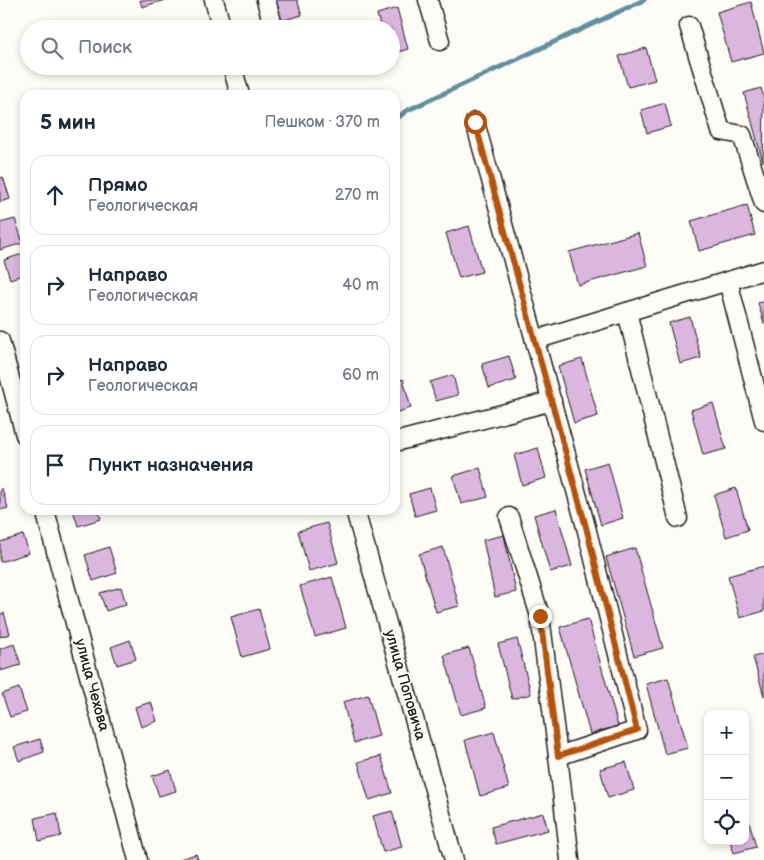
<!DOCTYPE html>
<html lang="ru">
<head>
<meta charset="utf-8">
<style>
  :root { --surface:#fff; --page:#f6f6f7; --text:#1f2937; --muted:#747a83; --line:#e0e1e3 }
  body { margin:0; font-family:"Balsamiq Sans",sans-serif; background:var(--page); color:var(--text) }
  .controls { position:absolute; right:15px; bottom:15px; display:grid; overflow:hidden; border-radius:10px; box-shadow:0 2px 8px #0003 }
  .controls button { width:45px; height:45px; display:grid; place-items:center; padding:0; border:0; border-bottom:1px solid var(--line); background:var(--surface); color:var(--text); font:25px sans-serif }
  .stop { position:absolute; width:15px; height:15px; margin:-11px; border:4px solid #b45309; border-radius:50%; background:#fff }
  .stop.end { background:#b45309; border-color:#fff; box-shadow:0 1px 5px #0008 }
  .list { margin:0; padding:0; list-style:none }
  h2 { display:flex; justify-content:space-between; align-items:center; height:65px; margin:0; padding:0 20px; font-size:21px }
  h2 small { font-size:16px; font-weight:400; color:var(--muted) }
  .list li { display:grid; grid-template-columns:32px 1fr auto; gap:15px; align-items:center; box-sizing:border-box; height:80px; margin:0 10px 10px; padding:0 10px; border:1px solid var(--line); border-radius:15px }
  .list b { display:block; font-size:19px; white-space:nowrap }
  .list p { margin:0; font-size:16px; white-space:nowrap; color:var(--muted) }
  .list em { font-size:16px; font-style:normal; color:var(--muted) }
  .icon { flex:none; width:28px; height:28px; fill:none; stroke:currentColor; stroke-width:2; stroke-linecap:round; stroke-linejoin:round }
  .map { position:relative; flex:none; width:764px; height:860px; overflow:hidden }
  .search { position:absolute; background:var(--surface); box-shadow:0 2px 8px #0003; left:20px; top:20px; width:380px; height:55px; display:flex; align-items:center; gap:12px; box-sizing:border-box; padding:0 18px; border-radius:28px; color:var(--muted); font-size:19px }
  .panel { position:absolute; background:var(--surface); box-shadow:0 2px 8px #0003; left:20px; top:90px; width:380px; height:425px; border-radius:15px }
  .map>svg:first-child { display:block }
</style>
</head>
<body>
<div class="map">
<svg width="764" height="860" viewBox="0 0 764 860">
  <rect width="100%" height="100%" fill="#fdfcf7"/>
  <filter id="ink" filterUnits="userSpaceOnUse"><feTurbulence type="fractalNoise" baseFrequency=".02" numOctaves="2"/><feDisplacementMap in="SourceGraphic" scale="10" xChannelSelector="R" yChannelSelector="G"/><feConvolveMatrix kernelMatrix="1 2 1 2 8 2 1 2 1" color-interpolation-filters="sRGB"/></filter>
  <g filter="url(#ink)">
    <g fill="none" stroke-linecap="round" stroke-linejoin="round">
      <path stroke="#628f9d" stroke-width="5" d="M 395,120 L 406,111 L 644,0"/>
    </g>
    <g fill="#dbb6df" stroke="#1c1c1c">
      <path d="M 140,0 L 165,0 L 142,7 Z"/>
      <path d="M 275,0 L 297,0 L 302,15 L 281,21 Z"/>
      <path d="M 751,2 L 764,53 L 731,62 L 717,12 Z"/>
      <path d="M 397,8 L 408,49 L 391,54 L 391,29 L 381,29 L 377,14 Z"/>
      <path d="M 646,48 L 655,80 L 628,87 L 619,56 Z"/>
      <path d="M 761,88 L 764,98 L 763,162 L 744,93 Z"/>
      <path d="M 665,103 L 671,126 L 647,133 L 641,110 Z"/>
      <path d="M 3,177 L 10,199 L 0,202 L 0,178 Z"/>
      <path d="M 747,205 L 755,235 L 699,251 L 691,221 Z"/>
      <path d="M 15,219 L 23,243 L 0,250 L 0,223 Z"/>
      <path d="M 469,226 L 482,272 L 459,278 L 446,233 Z"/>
      <path d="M 638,233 L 647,266 L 578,285 L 569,252 Z"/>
      <path d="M 25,253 L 25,274 L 10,279 L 4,260 Z"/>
      <path d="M 764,301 L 764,324 L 758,303 Z"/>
      <path d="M 690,317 L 701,358 L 680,364 L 669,323 Z"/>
      <path d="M 509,356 L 516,380 L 489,388 L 482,364 Z"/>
      <path d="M 582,359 L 598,416 L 574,423 L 558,366 Z"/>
      <path d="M 453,375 L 458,395 L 436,401 L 430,382 Z"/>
      <path d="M 403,379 L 411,408 L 395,413 L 395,382 Z"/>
      <path d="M 713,403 L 726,449 L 703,455 L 691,410 Z"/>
      <path d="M 538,448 L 546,478 L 522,485 L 514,455 Z"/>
      <path d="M 608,462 L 623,518 L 601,525 L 585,469 Z"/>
      <path d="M 480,468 L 488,497 L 461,504 L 453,476 Z"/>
      <path d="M 430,488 L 436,510 L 415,516 L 409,494 Z"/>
      <path d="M 736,488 L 748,530 L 726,537 L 714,495 Z"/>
      <path d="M 0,489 L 2,489 L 8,508 L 0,510 Z"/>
      <path d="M 556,509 L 572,566 L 550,572 L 534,515 Z"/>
      <path d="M 73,510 L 98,510 L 101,519 L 78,526 Z"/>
      <path d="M 327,523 L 338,563 L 309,571 L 298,531 Z"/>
      <path d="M 23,535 L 29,553 L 0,562 L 0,542 Z"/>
      <path d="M 504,535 L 516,592 L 495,597 L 483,540 Z"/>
      <path d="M 109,547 L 117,573 L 93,581 L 85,555 Z"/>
      <path d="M 443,547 L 459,606 L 436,612 L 419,554 Z"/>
      <path d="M 635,548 L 663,648 L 634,656 L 606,557 Z"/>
      <path d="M 764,566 L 764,611 L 740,618 L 728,576 Z"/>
      <path d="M 332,577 L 346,628 L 315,637 L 300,586 Z"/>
      <path d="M 121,587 L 126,604 L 106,611 L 100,593 Z"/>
      <path d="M 259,609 L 270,649 L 242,657 L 231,617 Z"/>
      <path d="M 4,613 L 10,634 L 0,637 L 0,614 Z"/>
      <path d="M 588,619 L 618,726 L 590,734 L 560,627 Z"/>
      <path d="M 517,639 L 531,694 L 512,699 L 498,644 Z"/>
      <path d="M 130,640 L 136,659 L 117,665 L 111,647 Z"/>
      <path d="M 14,644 L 21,665 L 0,671 L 0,649 Z"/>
      <path d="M 469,648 L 486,708 L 461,715 L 444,655 Z"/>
      <path d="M 764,654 L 764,696 L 753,657 Z"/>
      <path d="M 668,678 L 688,748 L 665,754 L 646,684 Z"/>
      <path d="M 19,688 L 27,712 L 10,717 L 2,694 Z"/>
      <path d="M 368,695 L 379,736 L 354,743 L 343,702 Z"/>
      <path d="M 151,702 L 157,721 L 141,727 L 135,707 Z"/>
      <path d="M 494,732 L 509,788 L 480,796 L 465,740 Z"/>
      <path d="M 40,739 L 44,752 L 19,761 L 14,747 Z"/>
      <path d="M 381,756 L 392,793 L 369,800 L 358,762 Z"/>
      <path d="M 626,762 L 634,790 L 608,798 L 600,769 Z"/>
      <path d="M 170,770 L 176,791 L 159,796 L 152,776 Z"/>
      <path d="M 392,811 L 402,847 L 383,852 L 373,816 Z"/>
      <path d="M 57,813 L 61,836 L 39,841 L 35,818 Z"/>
      <path d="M 543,813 L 548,830 L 496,844 L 491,827 Z"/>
      <path d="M 745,814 L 747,814 L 756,847 L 734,853 L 730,841 L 745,841 Z"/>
      <path d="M 196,854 L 198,860 L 181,860 L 180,859 Z"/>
    </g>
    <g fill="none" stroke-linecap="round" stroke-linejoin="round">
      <defs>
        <g id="minor">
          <path d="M 214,0 L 222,29"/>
          <path d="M 266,0 L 274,29"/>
          <path d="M 428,0 L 440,41"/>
          <path d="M 689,26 L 721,131 L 742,135 L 764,204"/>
          <path d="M 232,66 L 240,95"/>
          <path d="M 475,122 L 586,527 L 637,730 L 558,756"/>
          <path d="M 728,281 L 764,421"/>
          <path d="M 627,312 L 678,518"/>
          <path d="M 535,340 L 764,270"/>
          <path d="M 0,341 L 25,435"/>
          <path d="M 395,442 L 552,401"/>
          <path d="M 45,510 L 138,860"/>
          <path d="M 355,510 L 454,860"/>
          <path d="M 509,517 L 540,616 L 558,756 L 570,860"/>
        </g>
      </defs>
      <use href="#minor" stroke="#1c1c1c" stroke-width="21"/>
      <use href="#minor" stroke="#fdfcf7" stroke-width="18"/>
    </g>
  </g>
  <g fill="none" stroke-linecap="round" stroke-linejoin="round" filter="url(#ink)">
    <path stroke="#b45309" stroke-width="6" d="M 475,122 L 586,527 L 637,730 L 558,756 L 540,616"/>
  </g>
  <g text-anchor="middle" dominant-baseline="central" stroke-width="4" stroke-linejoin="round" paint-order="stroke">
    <g font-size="15" fill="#1c1c1c" stroke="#fdfcf7">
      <text transform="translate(92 685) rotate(75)">улица Чехова</text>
      <text transform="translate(405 685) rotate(74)">улица Поповича</text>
    </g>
  </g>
</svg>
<div class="controls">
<button>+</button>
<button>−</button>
<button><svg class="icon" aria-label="locate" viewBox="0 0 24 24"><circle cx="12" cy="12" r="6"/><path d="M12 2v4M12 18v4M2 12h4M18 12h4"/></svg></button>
</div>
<div class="stop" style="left:475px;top:122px"></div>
<div class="stop end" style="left:540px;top:616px"></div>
<div class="search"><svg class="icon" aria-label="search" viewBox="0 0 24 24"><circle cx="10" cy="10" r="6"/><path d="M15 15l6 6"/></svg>Поиск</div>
<section class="panel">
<h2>5 мин<small>Пешком · 370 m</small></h2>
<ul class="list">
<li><svg class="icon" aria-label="ahead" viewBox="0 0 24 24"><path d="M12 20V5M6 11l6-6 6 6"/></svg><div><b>Прямо</b><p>Геологическая</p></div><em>270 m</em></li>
<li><svg class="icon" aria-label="right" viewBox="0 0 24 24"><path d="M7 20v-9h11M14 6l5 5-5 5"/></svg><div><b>Направо</b><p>Геологическая</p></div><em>40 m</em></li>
<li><svg class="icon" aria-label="right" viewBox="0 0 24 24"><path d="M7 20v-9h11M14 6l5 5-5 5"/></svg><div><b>Направо</b><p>Геологическая</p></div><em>60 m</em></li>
<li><svg class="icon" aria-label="arrive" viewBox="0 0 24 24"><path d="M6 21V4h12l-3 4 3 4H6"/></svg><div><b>Пункт назначения</b></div></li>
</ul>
</section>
</div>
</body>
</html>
